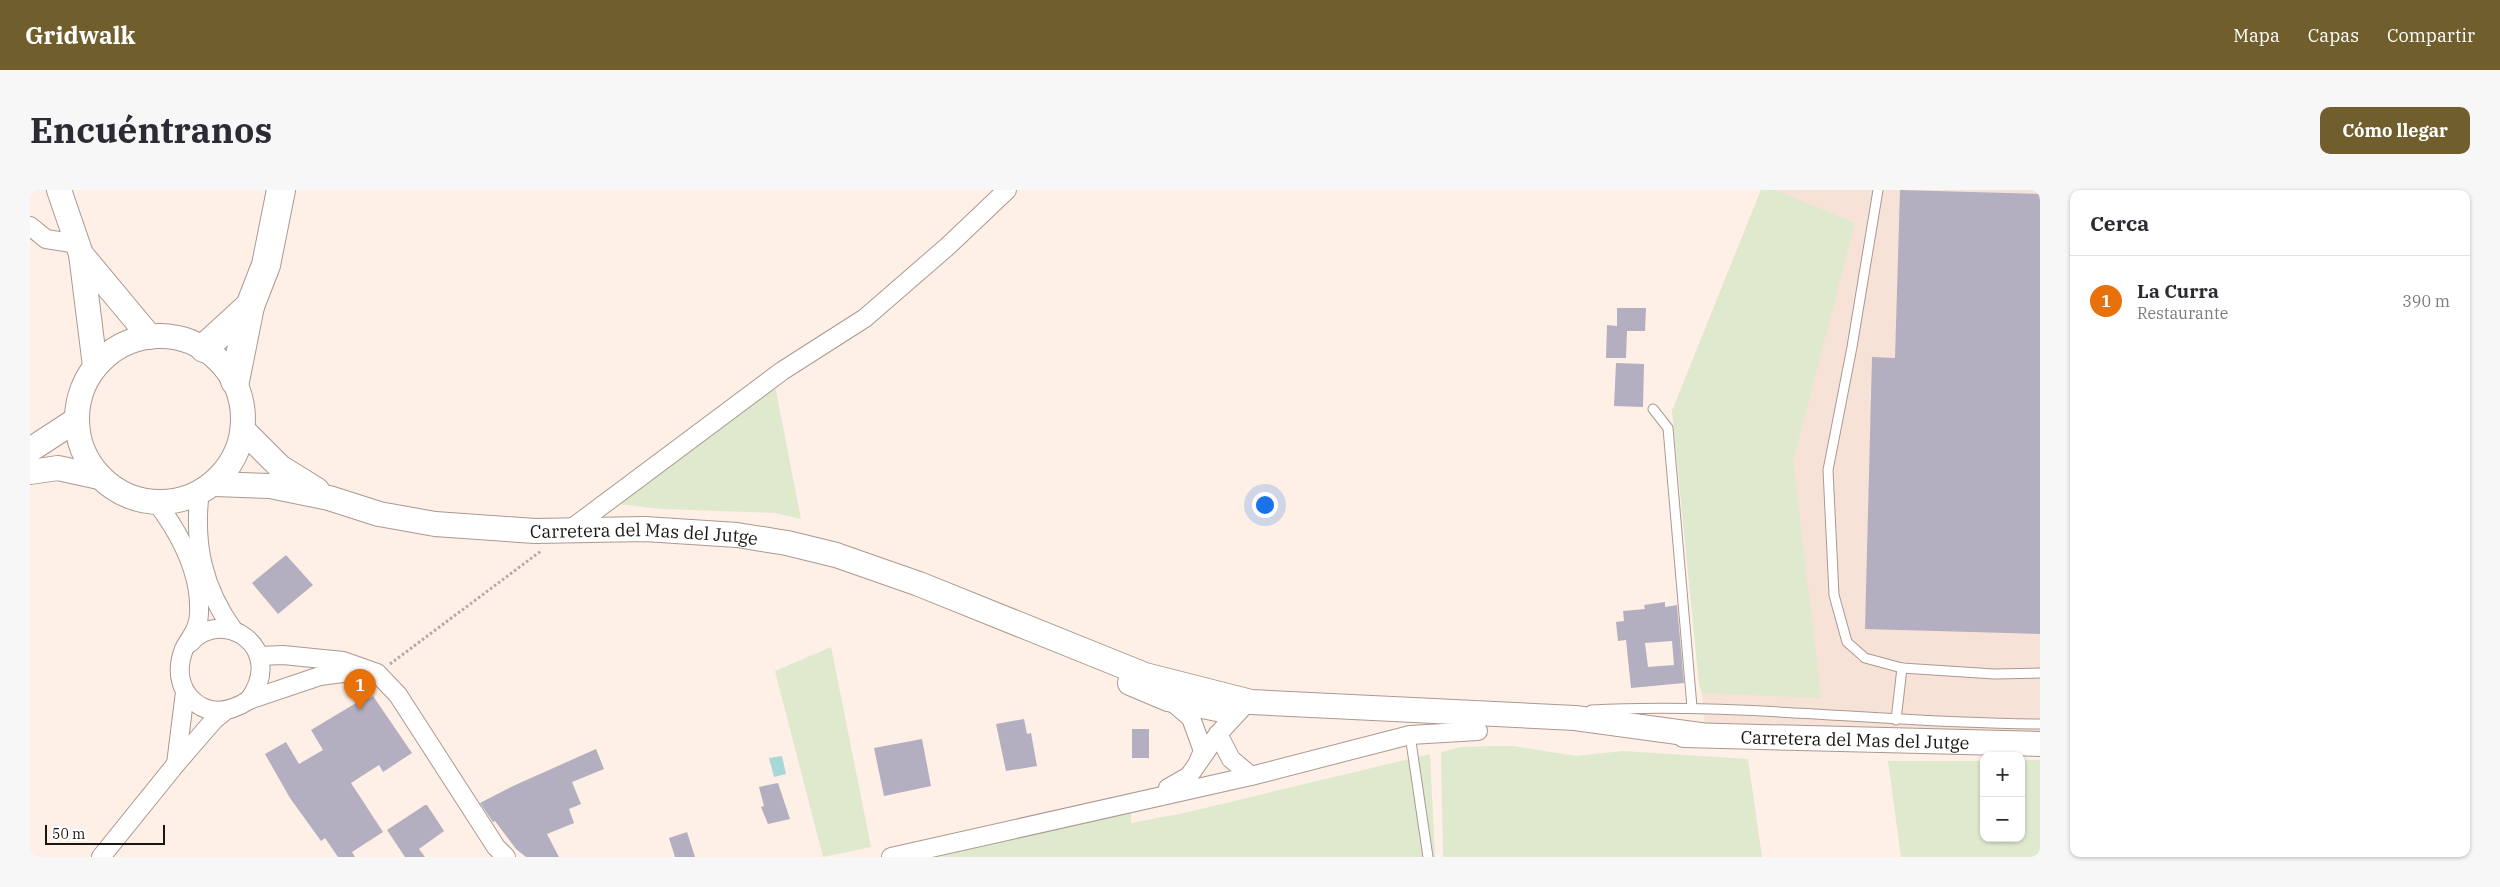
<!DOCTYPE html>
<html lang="es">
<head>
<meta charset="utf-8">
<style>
  :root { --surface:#fff; --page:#f7f7f7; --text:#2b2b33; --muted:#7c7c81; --line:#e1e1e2; --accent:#705f2d }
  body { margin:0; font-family:"IBM Plex Serif",serif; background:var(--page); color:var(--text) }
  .controls { position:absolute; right:15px; bottom:15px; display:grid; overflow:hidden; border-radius:10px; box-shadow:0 1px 4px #0004 }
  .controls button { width:45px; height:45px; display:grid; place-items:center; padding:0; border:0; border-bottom:1px solid var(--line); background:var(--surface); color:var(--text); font:25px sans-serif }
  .scale { position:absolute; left:15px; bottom:12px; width:120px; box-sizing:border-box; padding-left:5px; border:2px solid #1c1613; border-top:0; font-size:14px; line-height:18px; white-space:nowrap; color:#1c1613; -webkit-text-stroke:4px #fff; paint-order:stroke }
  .you { position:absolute; left:1234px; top:314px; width:18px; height:18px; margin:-12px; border:4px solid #fff; border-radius:50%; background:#1a73e8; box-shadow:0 0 0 8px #1a73e833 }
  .badge { display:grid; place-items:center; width:32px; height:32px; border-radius:50%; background:var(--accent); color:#fff; font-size:16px; font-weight:700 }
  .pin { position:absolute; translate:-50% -41px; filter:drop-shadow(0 1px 2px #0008) }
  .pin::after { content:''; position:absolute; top:26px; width:18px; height:15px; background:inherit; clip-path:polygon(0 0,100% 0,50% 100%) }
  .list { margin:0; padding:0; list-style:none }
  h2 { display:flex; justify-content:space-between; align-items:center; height:65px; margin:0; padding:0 20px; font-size:21px }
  h2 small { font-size:16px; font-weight:400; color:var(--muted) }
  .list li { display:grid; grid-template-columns:32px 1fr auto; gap:15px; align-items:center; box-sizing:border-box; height:90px; padding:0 20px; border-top:1px solid var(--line) }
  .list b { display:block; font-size:19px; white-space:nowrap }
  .list p { margin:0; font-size:16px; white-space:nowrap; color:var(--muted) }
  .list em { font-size:16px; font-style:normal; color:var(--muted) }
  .map { position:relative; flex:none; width:2010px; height:667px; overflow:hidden; border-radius:10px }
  header { display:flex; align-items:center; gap:30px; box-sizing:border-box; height:70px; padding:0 25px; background:var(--accent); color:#fff }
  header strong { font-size:24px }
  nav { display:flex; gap:28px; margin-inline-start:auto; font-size:18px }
  .intro { display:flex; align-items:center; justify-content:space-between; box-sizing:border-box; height:120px; padding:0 30px }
  h1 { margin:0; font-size:35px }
  .button { padding:12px 22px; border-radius:10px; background:var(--accent); color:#fff; font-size:18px; font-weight:700 }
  main { display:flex; gap:30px; padding:0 30px }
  aside { flex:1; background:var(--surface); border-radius:10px; box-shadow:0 1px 4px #0004 }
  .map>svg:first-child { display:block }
</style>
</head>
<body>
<header>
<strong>Gridwalk</strong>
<nav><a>Mapa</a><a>Capas</a><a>Compartir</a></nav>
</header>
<div class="intro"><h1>Encuéntranos</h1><a class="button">Cómo llegar</a></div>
<main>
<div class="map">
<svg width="2010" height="667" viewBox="0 0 2010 667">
  <rect width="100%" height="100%" fill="#feefe7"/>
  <path fill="#f7e2d7" d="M 1731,0 L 2010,0 L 2010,560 L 1677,554 L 1642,221 Z"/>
  <g fill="#dfe9ce">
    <path d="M 1731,0 L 1745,0 L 1825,33 L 1763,271 L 1791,508 L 1672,503 L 1669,494 L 1642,221 Z"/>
    <path d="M 745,196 L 771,329 L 745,323 L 631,319 L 589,314 Z"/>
    <path d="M 801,457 L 841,657 L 793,667 L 745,481 Z"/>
    <path d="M 1461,556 L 1483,556 L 1546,566 L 1593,561 L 1718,569 L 1732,667 L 1413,667 L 1411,562 L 1431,557 Z"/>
    <path d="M 1400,564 L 1405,667 L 908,667 L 1101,622 L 1101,633 L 1154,623 Z"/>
    <path d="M 1991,570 L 2010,570 L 2010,667 L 1871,667 L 1858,571 L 1954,571 L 1954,648 L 1991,648 Z"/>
  </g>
  <path fill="#a8d9d9" d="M 752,566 L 756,584 L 744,587 L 739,568 Z"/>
  <g fill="#b3afc0" fill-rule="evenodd">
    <path d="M 1870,0 L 2010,4 L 2010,444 L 1835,439 L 1842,167 L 1865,168 Z"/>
    <path d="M 1587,118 L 1616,118 L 1615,141 L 1597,141 L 1596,168 L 1576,168 L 1577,135 L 1587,136 Z"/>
    <path d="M 1586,173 L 1614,174 L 1613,217 L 1584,216 Z"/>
    <path d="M 256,365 L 283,395 L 248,424 L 222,393 Z"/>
    <path d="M 1635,412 L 1635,417 L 1647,415 L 1654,493 L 1601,498 L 1596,450 L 1588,451 L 1586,432 L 1594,431 L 1593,421 L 1615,419 L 1614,415 ZM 1642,451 L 1644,475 L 1618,477 L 1615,453 Z"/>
    <path d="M 335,501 L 340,508 L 343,506 L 382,563 L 353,582 L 349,575 L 321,593 L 353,642 L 322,662 L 325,667 L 308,667 L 295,648 L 291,651 L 260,608 L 235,564 L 256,552 L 269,574 L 293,560 L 281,540 L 326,513 L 323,508 Z"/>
    <path d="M 994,529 L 997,544 L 1001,543 L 1007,576 L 976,581 L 966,534 Z"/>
    <rect x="1102" y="539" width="17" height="29"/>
    <path d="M 892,549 L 901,596 L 854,606 L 844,558 Z"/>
    <path d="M 566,559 L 574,579 L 542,592 L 551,614 L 539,619 L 544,633 L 517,644 L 529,667 L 496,667 L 486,659 L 465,631 L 463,632 L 450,613 L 483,596 Z"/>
    <path d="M 748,593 L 760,629 L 738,634 L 731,617 L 734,616 L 729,597 Z"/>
    <path d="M 395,615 L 397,615 L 414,641 L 389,659 L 395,667 L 375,667 L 357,640 Z"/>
    <path d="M 657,642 L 665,667 L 645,667 L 639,648 Z"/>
  </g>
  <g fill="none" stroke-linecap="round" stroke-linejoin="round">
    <defs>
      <g id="lane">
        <path d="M 1848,0 L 1822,157 L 1798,280 L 1804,405 L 1817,452 L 1835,468 L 1872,478 L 1964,484 L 2010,483"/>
        <path d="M 1623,219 L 1638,238 L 1662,517"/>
        <path d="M 1561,520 C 1710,512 1860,534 2010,534"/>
        <path d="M 1866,530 L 1872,478"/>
        <path d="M 1380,545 L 1398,667"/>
      </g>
      <g id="street">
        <path d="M 0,36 L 16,49 L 48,54"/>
        <path d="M 170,301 C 163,354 173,398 204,441"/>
        <path d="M 126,312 C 145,337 163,369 168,401 C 169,410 170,427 167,435 C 165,443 158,451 154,459 C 145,482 150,505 172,517 C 188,525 205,519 219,510 L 290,486 L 335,480"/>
        <path d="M 538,341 L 752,181 L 835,128 L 918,56 L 977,0"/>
        <path d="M 160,453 C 192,416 257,457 219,510"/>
        <path d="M 229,466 L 253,465 L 313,471 L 347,483 L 368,505 L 466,657 L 476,667"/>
        <path d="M 1141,511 L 1161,528 L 1173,561 L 1169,570"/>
        <path d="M 1188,544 L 1201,569 L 1221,586"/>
        <path d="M 146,574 L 155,502"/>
        <path d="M 1138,598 L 1159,586 L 1188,544 L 1214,516"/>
        <path d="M 71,667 L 146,574 L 184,530 L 195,521"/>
        <path d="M 861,667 L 1221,586 L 1380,545 L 1448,541"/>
      </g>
      <g id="secondary">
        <path d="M 29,0 L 51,64 L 65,176"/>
        <path d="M 51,64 L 120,147"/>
        <circle cx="130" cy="229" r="83"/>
        <path d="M 213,240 L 250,277 L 287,300"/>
        <path d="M 0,260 L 46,230"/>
        <path d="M 0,282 L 28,278 L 69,287"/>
        <path id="s1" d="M 184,294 L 240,296 L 299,308 L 349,324 L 405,334 L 505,341 L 615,339 L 707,345 L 757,353 L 806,365 L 889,394 L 1115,485 L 1221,512 L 1545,528 L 1670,545"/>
        <path d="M 1100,493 L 1138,509 L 1202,522"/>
        <path id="s2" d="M 1654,545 L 2010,554"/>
      </g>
      <g id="highway">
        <path d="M 174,158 L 220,116"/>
        <path d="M 205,191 L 220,116 L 236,75 L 251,0"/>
      </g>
    </defs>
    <use href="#lane" stroke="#ab9990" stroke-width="11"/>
    <use href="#street" stroke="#ab9990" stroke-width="20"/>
    <use href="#secondary" stroke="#ab9990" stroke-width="26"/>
    <use href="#highway" stroke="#ab9990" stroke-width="30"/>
    <path stroke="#b4a8a2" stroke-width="3" stroke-dasharray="2.5 2.5" stroke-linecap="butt" d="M 360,474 L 511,361"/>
    <use href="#lane" stroke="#fff" stroke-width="9"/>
    <use href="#street" stroke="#fff" stroke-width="18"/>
    <use href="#secondary" stroke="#fff" stroke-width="24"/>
    <use href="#highway" stroke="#fff" stroke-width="28"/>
  </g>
  <g text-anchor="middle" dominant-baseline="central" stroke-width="4" stroke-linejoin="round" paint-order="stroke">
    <g font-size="18" fill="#1c1613" stroke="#fff">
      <text stroke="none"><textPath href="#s1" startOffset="435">Carretera del Mas del Jutge</textPath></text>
      <text stroke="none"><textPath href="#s2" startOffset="171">Carretera del Mas del Jutge</textPath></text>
    </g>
  </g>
</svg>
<div class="controls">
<button>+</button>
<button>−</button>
</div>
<div class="scale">50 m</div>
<div class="you"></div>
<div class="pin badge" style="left:330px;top:520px;background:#e8710a">1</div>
</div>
<aside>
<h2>Cerca<small></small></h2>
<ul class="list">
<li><span class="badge" style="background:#e8710a">1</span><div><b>La Curra</b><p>Restaurante</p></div><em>390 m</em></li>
</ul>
</aside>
</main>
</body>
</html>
